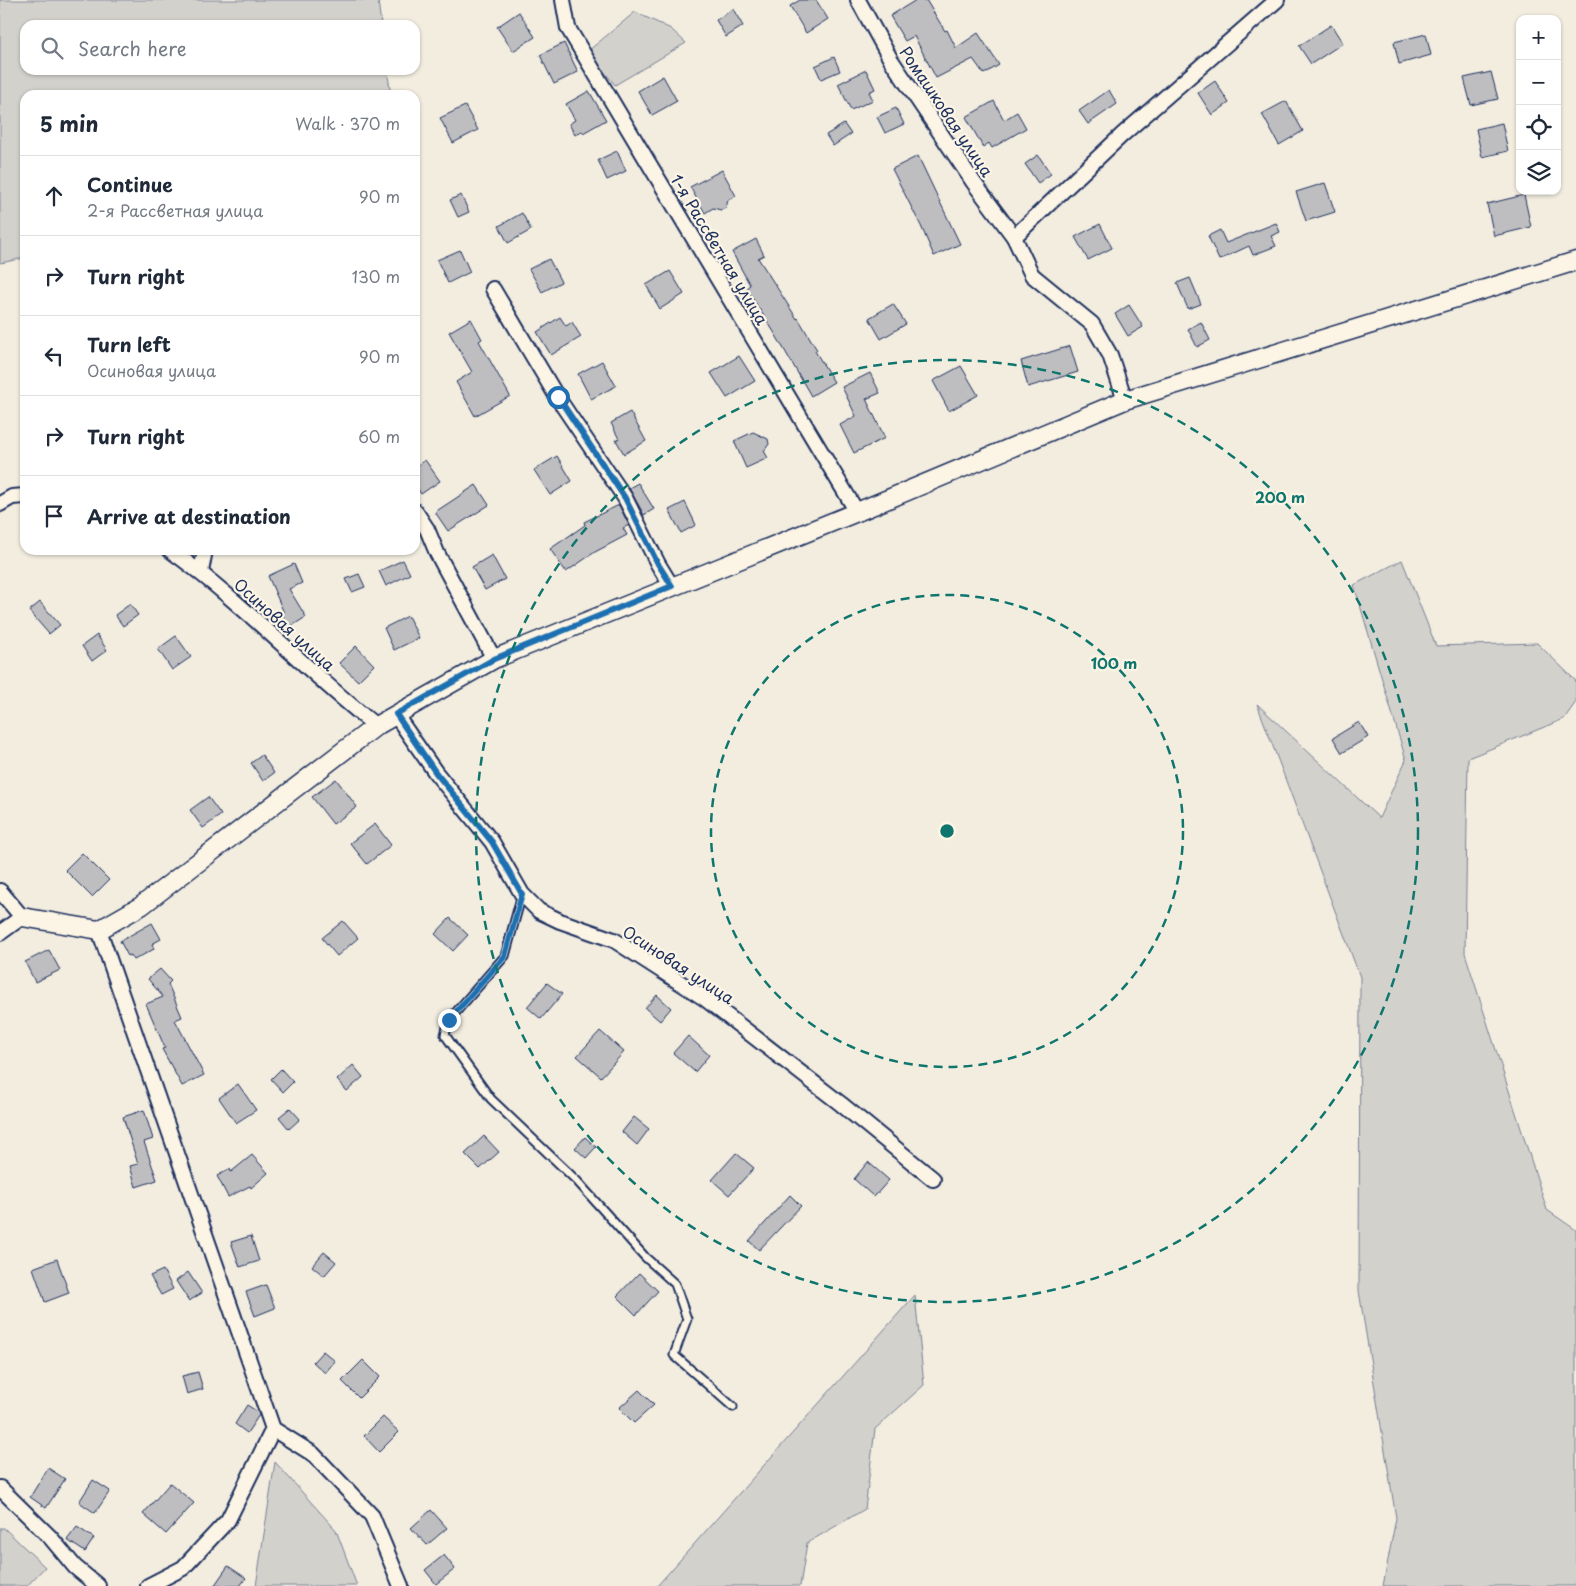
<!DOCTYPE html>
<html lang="en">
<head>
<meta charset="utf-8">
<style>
  :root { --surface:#fff; --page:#f2f2f3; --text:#1f2937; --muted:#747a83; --line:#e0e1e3 }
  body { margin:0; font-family:"Playpen Sans",sans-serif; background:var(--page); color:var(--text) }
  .controls { position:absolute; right:15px; top:15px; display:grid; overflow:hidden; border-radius:10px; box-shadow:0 1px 4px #0004 }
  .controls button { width:45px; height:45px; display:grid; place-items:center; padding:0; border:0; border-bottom:1px solid var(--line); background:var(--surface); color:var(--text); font:25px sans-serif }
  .stop { position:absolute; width:15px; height:15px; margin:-11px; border:4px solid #1f6fb2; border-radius:50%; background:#fff }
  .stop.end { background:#1f6fb2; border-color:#fff; box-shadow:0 1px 5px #0008 }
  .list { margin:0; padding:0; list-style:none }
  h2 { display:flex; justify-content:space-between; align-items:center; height:65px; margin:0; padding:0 20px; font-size:21px }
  h2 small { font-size:16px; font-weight:400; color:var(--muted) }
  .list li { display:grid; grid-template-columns:32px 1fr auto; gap:15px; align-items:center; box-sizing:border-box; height:80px; padding:0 20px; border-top:1px solid var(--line) }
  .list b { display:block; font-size:19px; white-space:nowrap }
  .list p { margin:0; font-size:16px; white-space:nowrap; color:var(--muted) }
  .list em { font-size:16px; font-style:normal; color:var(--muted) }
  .icon { flex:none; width:28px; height:28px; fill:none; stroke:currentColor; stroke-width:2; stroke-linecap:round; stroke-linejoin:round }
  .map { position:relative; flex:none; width:1576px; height:1586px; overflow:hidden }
  .search { position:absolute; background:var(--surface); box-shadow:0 1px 4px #0004; left:20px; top:20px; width:400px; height:55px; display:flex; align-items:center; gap:12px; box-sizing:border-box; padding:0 18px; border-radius:15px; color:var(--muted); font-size:19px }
  .panel { position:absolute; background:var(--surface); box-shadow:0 1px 4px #0004; left:20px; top:90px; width:400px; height:465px; border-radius:15px }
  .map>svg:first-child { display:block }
</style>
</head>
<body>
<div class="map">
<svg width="1576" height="1586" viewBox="0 0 1576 1586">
  <rect width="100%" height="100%" fill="#f3ede0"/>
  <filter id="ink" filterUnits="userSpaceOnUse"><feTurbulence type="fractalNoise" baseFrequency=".02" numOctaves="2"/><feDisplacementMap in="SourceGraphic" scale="10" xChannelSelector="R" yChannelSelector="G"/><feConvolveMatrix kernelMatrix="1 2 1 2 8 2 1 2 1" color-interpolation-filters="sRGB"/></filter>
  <g filter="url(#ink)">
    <g fill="#d3d1cc" stroke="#778095">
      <path d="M 0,0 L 378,0 L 381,25 L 25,25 L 25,70 L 387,70 L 391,95 L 25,95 L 25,258 L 0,263 Z"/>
      <path d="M 635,12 L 671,29 L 686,43 L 615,85 L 588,51 Z"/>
      <path d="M 1402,560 L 1436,646 L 1537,643 L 1576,681 L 1576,702 L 1564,719 L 1468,758 L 1465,953 L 1547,1210 L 1576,1230 L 1576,1586 L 1383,1586 L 1396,1518 L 1359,1291 L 1360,977 L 1257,704 L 1379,818 L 1406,760 L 1354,585 Z"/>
      <path d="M 915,1295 L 924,1385 L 875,1429 L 865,1509 L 807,1543 L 800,1586 L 657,1586 Z"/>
      <path d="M 275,1462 L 336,1530 L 357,1586 L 256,1586 Z"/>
      <path d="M 0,1528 L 4,1528 L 45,1567 L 27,1586 L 0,1586 Z"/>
    </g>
    <g fill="#bebec0" stroke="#1b2f5e">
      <path d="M 800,0 L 816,0 L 828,19 L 806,33 L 790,6 Z"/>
      <path d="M 916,0 L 926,0 L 945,31 L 947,30 L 956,48 L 978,33 L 999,65 L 984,74 L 973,59 L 936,78 L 914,36 L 905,41 L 890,16 Z"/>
      <path d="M 733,9 L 743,26 L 726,37 L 716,20 Z"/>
      <path d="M 519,12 L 535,37 L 513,51 L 497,27 Z"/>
      <path d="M 1331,25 L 1343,43 L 1311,64 L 1299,46 Z"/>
      <path d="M 1426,34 L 1431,55 L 1399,64 L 1394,42 Z"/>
      <path d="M 564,43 L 578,72 L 554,84 L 540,55 Z"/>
      <path d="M 834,57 L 840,71 L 821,79 L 815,66 Z"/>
      <path d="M 866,70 L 875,89 L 869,92 L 873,100 L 851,110 L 838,84 Z"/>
      <path d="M 1491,72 L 1498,99 L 1471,105 L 1464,78 Z"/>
      <path d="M 663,76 L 677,101 L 652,115 L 638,91 Z"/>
      <path d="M 1215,81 L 1229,103 L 1212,115 L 1198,93 Z"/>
      <path d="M 1109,90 L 1117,104 L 1088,124 L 1079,111 Z"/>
      <path d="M 589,91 L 606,120 L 583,133 L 582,131 L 575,135 L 569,124 L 575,120 L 566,104 Z"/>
      <path d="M 994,101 L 1004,120 L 1017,112 L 1026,128 L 992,148 L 989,143 L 983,147 L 966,117 Z"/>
      <path d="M 1286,101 L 1303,131 L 1279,145 L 1262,114 Z"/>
      <path d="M 465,106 L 478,130 L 453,143 L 440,118 Z"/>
      <path d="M 896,108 L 904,124 L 885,133 L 877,117 Z"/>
      <path d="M 1502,123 L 1508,151 L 1482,157 L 1476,129 Z"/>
      <path d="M 844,124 L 851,134 L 833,146 L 826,135 Z"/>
      <path d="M 617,151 L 626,171 L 607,180 L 598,160 Z"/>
      <path d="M 1038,155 L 1051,174 L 1038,183 L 1025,164 Z"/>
      <path d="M 918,156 L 960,244 L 934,256 L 921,226 L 892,169 Z"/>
      <path d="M 722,170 L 736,196 L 728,200 L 726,208 L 721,210 L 713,208 L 705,213 L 690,187 Z"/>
      <path d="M 1325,183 L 1335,212 L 1306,221 L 1296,192 Z"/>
      <path d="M 461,195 L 469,212 L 458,217 L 450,200 Z"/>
      <path d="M 1524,195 L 1531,227 L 1494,236 L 1487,204 Z"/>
      <path d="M 522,213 L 531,230 L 508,243 L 499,226 Z"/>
      <path d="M 1276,223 L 1280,232 L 1271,236 L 1276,246 L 1253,255 L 1249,246 L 1219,260 L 1208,236 L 1220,230 L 1226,243 Z"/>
      <path d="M 1100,224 L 1112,248 L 1088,260 L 1075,237 Z"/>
      <path d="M 756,239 L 764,255 L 758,258 L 797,319 L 798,318 L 817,350 L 815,351 L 834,382 L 811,396 L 774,332 L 746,288 L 750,285 L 732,252 Z"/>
      <path d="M 460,250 L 470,272 L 448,283 L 437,260 Z"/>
      <path d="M 549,259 L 561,282 L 542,292 L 529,269 Z"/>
      <path d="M 670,271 L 684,294 L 660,309 L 646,285 Z"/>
      <path d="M 1190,278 L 1201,304 L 1188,309 L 1177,283 Z"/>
      <path d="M 893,304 L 906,324 L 881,339 L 869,318 Z"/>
      <path d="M 1129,305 L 1143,327 L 1128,336 L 1115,314 Z"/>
      <path d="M 560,317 L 566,326 L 572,322 L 581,337 L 551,355 L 537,332 Z"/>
      <path d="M 471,319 L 482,339 L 479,341 L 510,396 L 475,416 L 456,382 L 472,372 L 449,332 Z"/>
      <path d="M 1201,322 L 1210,340 L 1197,347 L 1188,329 Z"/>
      <path d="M 1070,346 L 1078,372 L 1028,387 L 1021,361 Z"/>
      <path d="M 739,356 L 755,381 L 727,398 L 711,373 Z"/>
      <path d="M 602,361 L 616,386 L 591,399 L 578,374 Z"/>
      <path d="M 961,366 L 978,395 L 949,411 L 933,381 Z"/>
      <path d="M 870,373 L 880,393 L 866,399 L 885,438 L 854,453 L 840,425 L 856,416 L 842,387 Z"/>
      <path d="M 630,412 L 646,441 L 624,454 L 616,440 L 619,439 L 611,423 Z"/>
      <path d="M 753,432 L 768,439 L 769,444 L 764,451 L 768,458 L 746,468 L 734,441 Z"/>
      <path d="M 557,456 L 572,481 L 550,495 L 534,470 Z"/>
      <path d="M 425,460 L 440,481 L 421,494 L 415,485 L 415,467 Z"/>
      <path d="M 638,483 L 654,509 L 644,515 L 629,488 Z"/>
      <path d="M 476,485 L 489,505 L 448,531 L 435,512 Z"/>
      <path d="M 685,502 L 696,525 L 681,533 L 669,510 Z"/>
      <path d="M 619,505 L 629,525 L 623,528 L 627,535 L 595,552 L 566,572 L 550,549 L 585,525 L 584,522 Z"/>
      <path d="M 492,555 L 505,579 L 485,590 L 472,567 Z"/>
      <path d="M 403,560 L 410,574 L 386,586 L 379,571 Z"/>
      <path d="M 294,564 L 302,583 L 289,589 L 306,617 L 290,627 L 282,614 L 284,613 L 268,576 Z"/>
      <path d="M 359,574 L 365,587 L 352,592 L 346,579 Z"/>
      <path d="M 40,602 L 60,625 L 49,634 L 29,611 Z"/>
      <path d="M 130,604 L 138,615 L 123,626 L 115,615 Z"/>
      <path d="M 408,616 L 419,638 L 394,650 L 384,628 Z"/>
      <path d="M 97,635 L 107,650 L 92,661 L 82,646 Z"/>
      <path d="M 176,636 L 191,657 L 172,670 L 158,649 Z"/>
      <path d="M 356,646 L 374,665 L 358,681 L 339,663 Z"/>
      <path d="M 1359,722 L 1368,737 L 1342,753 L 1333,738 Z"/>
      <path d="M 262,755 L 274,773 L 263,781 L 251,763 Z"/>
      <path d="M 336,779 L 357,807 L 333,824 L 312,797 Z"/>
      <path d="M 208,797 L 221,815 L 203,828 L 190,810 Z"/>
      <path d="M 375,824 L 391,845 L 367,864 L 350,843 Z"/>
      <path d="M 82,853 L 109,880 L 92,897 L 65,870 Z"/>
      <path d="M 450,918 L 468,935 L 453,951 L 435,934 Z"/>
      <path d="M 343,921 L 358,938 L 337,956 L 322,938 Z"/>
      <path d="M 152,923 L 161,939 L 152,944 L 154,949 L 134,960 L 131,955 L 128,956 L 120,941 Z"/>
      <path d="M 49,950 L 60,970 L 35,982 L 25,962 Z"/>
      <path d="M 160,969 L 171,981 L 168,984 L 182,1017 L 175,1020 L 204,1075 L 182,1086 L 162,1049 L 165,1048 L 146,1004 L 163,997 L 148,979 Z"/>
      <path d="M 547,983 L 562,994 L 541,1019 L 527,1007 Z"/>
      <path d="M 657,995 L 671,1008 L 660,1021 L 645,1008 Z"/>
      <path d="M 600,1031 L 624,1052 L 601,1077 L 577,1056 Z"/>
      <path d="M 688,1036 L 709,1055 L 695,1072 L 673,1053 Z"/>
      <path d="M 353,1065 L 363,1077 L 347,1091 L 337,1080 Z"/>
      <path d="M 281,1069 L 293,1082 L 283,1092 L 271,1079 Z"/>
      <path d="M 238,1084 L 256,1110 L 236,1123 L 219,1098 Z"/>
      <path d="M 290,1108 L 300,1119 L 289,1129 L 279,1117 Z"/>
      <path d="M 144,1110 L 153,1139 L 144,1142 L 157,1180 L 136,1187 L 130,1166 L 138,1164 L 123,1117 Z"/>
      <path d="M 634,1117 L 649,1129 L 637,1145 L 622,1132 Z"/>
      <path d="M 484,1136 L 499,1152 L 480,1169 L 465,1154 Z"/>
      <path d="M 585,1137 L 596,1147 L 586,1158 L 575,1148 Z"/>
      <path d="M 736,1153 L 754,1168 L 729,1195 L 712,1180 Z"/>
      <path d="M 252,1155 L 268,1173 L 251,1188 L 250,1186 L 228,1197 L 217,1176 L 230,1169 L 231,1172 Z"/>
      <path d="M 868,1162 L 889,1180 L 874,1197 L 854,1179 Z"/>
      <path d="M 790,1195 L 801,1206 L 759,1250 L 749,1241 Z"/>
      <path d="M 251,1236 L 259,1261 L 240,1267 L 231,1242 Z"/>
      <path d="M 324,1252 L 336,1262 L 324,1276 L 312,1266 Z"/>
      <path d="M 57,1259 L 69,1293 L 45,1302 L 33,1268 Z"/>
      <path d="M 163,1270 L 173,1289 L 161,1295 L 150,1276 Z"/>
      <path d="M 188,1272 L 202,1293 L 189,1301 L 176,1281 Z"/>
      <path d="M 639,1273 L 658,1291 L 636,1315 L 617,1296 Z"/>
      <path d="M 266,1285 L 275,1308 L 255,1316 L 246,1292 Z"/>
      <path d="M 323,1351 L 335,1361 L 325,1373 L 313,1362 Z"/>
      <path d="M 363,1360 L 380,1377 L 359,1398 L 342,1381 Z"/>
      <path d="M 198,1372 L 203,1389 L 187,1394 L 182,1376 Z"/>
      <path d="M 639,1390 L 654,1405 L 634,1423 L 619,1408 Z"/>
      <path d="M 247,1405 L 258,1412 L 259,1415 L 247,1433 L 235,1424 Z"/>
      <path d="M 383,1417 L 399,1432 L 379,1452 L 364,1436 Z"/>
      <path d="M 48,1468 L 65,1479 L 46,1508 L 30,1497 Z"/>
      <path d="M 93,1480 L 110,1491 L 95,1513 L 79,1502 Z"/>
      <path d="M 170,1483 L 194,1503 L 166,1534 L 143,1514 Z"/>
      <path d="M 431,1510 L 447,1528 L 427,1545 L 411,1528 Z"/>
      <path d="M 77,1527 L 94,1538 L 85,1552 L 67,1540 Z"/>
      <path d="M 444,1555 L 455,1569 L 436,1584 L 425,1570 Z"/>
      <path d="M 228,1566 L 246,1578 L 240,1586 L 214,1586 Z"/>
    </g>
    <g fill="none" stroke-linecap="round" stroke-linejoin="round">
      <defs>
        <path id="service" d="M 522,894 L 505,956 L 449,1020 L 445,1035 L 491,1099 L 577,1181 L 645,1257 L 675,1284 L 687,1319 L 674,1355 L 733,1407"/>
        <g id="minor">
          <path d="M 563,0 L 568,28 L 857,512"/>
          <path d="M 858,0 L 891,60 L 974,183 L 1014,237 L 1032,275 L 1092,324 L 1110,355 L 1125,400"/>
          <path d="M 1014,237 L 1122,135 L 1277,0"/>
          <path d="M 493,289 L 557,397 L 625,498 L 658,564 L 672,587"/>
          <path d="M 0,504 L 12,497 L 25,496"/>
          <path d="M 415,511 L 427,529 L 437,553 L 494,659"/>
          <path d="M 170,550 C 243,602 305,670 376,726"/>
          <path d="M 201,572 L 205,550"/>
          <path d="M 395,714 L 436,773 L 492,842 L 522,894 L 539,911 L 560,921 L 614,940 L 704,998 L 841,1104 L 933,1179"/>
          <path d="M 0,891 L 22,917 L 0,933"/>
          <path d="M 99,930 L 273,1429 L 313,1454 L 372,1516 L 401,1586"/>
          <path d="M 0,1488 L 50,1537 L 75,1567 L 98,1586"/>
          <path d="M 148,1586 L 183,1568 L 228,1520 L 273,1429"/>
        </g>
        <path id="tertiary" d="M 22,917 L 99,930 L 141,906 L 376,726 L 494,659 L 857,512 L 1125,400 L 1576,261"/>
      </defs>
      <use href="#service" stroke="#1b2f5e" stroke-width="11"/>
      <use href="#minor" stroke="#1b2f5e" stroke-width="18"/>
      <use href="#tertiary" stroke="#1b2f5e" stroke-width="21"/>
      <use href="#service" stroke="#fcf5e5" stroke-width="7"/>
      <use href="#minor" stroke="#fcf5e5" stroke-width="14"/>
      <use href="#tertiary" stroke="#fcf5e5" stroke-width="18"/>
    </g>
  </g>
  <g fill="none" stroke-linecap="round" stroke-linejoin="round" filter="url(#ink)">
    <path stroke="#1f6fb2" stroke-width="6" d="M 449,1020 L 505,956 L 522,894 L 492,842 L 436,773 L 396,714 L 494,659 L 672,586 L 658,564 L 625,498 L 558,397"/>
  </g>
  <g fill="none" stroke="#0f766e" stroke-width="2.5" stroke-dasharray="9 6">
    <circle cx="947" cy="831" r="236"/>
    <circle cx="947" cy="831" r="471"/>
  </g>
  <g text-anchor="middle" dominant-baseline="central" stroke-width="4.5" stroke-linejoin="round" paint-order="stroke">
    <g font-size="16" fill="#1b2f5e" stroke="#fcf5e5">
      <text transform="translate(947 111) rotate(56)">Ромашковая улица</text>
      <text transform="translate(720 249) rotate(59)">1-я Рассветная улица</text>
      <text transform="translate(285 624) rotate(42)">Осиновая улица</text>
      <text transform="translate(679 964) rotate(33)">Осиновая улица</text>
    </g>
  </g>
  <circle cx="947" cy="831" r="8" fill="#0f766e" stroke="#fcf5e5" stroke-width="2.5"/>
  <g font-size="15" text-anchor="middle" font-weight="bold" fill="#0f766e" stroke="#fcf5e5" stroke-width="4.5" stroke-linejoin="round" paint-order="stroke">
    <text x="1280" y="503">200 m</text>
    <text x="1114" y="669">100 m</text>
  </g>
</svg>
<div class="controls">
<button>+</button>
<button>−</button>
<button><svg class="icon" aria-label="locate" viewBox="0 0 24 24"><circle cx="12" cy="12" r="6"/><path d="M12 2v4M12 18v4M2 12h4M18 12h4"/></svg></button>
<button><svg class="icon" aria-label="layers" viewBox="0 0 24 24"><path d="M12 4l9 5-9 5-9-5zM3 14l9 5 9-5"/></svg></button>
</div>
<div class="stop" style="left:558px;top:397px"></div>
<div class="stop end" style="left:449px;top:1020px"></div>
<div class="search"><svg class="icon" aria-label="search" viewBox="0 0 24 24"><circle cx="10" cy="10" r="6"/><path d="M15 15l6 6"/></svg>Search here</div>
<section class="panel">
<h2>5 min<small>Walk · 370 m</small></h2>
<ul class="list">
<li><svg class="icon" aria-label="ahead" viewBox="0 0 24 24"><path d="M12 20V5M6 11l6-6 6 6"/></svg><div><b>Continue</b><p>2-я Рассветная улица</p></div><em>90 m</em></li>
<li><svg class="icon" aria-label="right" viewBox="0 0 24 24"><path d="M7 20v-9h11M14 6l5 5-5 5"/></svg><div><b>Turn right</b></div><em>130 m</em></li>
<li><svg class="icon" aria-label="left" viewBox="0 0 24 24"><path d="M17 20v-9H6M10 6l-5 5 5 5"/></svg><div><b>Turn left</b><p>Осиновая улица</p></div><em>90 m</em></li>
<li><svg class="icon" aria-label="right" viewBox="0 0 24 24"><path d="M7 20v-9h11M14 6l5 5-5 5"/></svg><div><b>Turn right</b></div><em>60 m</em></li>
<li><svg class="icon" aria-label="arrive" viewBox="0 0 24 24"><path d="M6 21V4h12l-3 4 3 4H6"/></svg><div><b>Arrive at destination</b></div></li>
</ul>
</section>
</div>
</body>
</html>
